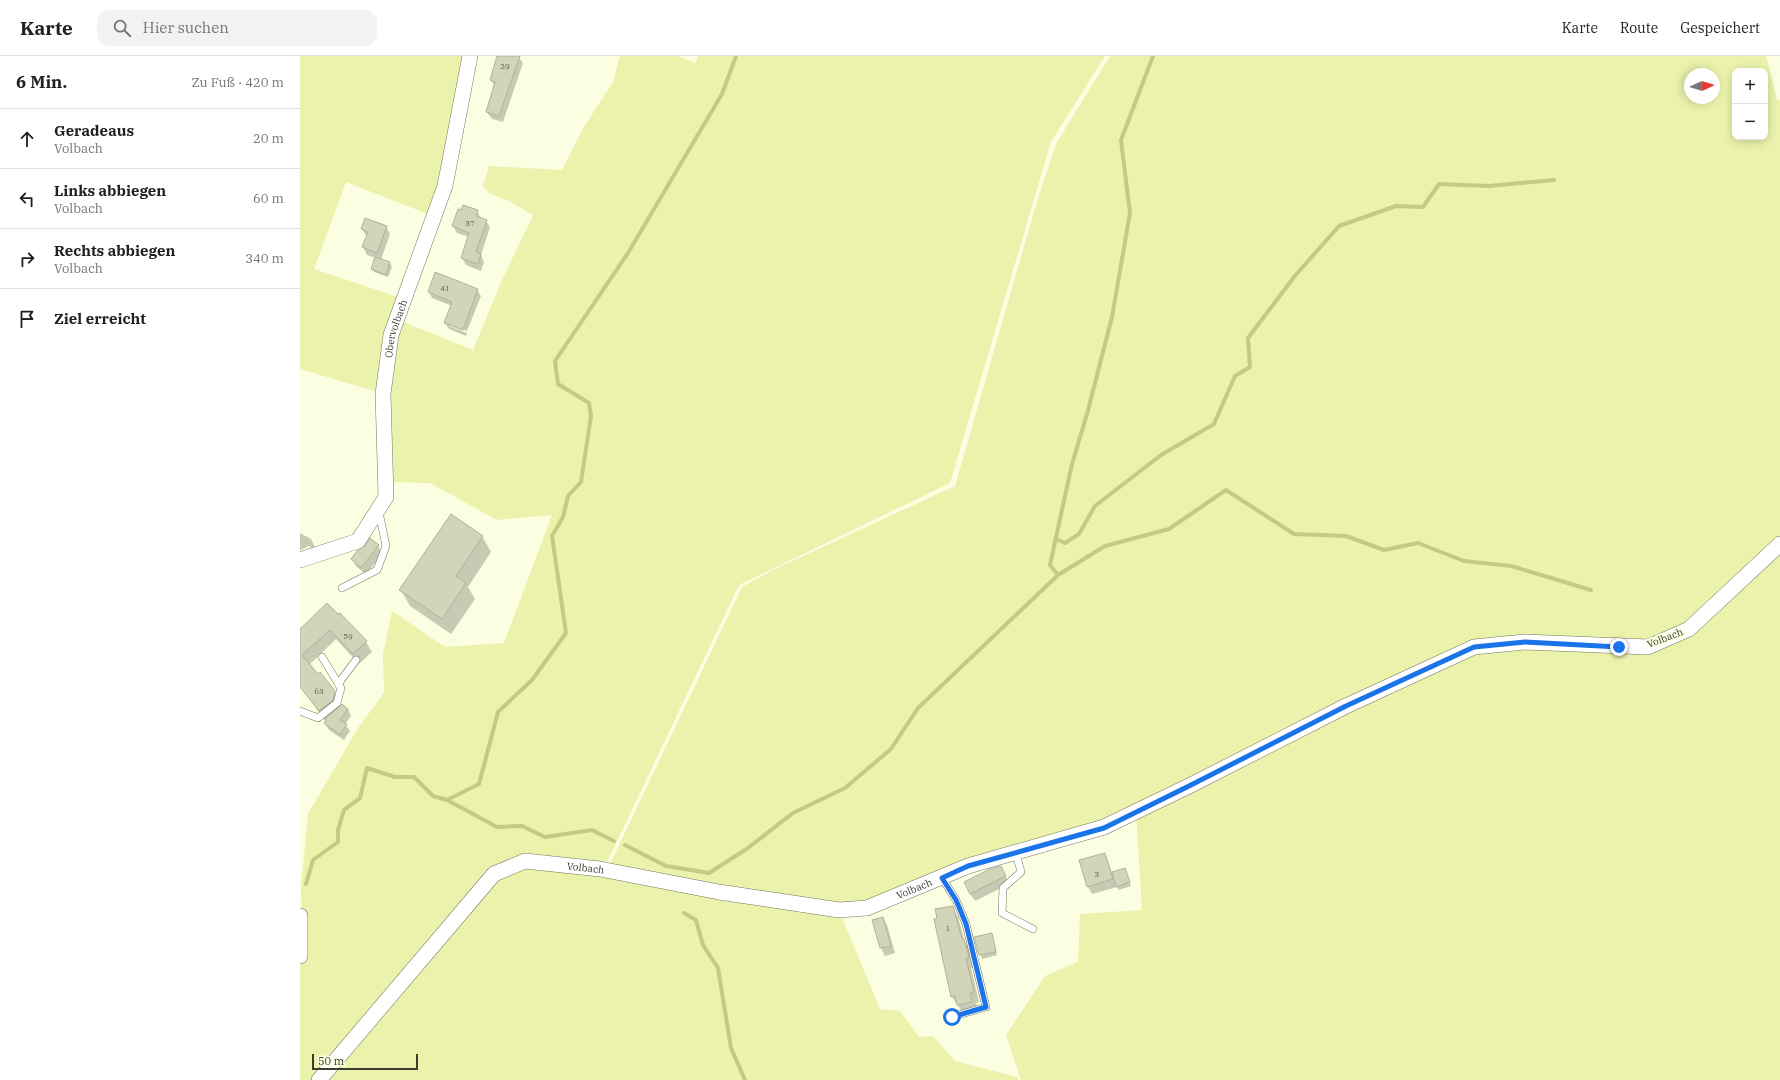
<!DOCTYPE html>
<html lang="de">
<head>
<meta charset="utf-8">
<style>
  :root { --surface:#fff; --page:#f2f2f2; --text:#202124; --muted:#757577; --line:#e0e0e0 }
  body { margin:0; font-family:"IBM Plex Serif",serif; background:var(--page); color:var(--text) }
  .controls { position:absolute; right:12px; top:12px; display:grid; overflow:hidden; border-radius:8px; box-shadow:0 2px 10px #0003 }
  .controls button { width:36px; height:36px; display:grid; place-items:center; padding:0; border:0; border-bottom:1px solid var(--line); background:var(--surface); color:var(--text); font:20px sans-serif }
  .compass { position:absolute; left:1384px; top:12px; width:36px; height:36px; border-radius:50%; background:var(--surface); box-shadow:0 2px 10px #0003; rotate:86deg }
  .scale { position:absolute; left:12px; bottom:10px; width:106px; box-sizing:border-box; padding-left:4px; border:2px solid #3b3d31; border-top:0; font-size:11px; line-height:14px; white-space:nowrap; color:#3b3d31; -webkit-text-stroke:3px #fbfee1; paint-order:stroke }
  .stop { position:absolute; width:12px; height:12px; margin:-9px; border:3px solid #1a73e8; border-radius:50%; background:#fff }
  .stop.end { background:#1a73e8; border-color:#fff; box-shadow:0 1px 4px #0008 }
  .list { margin:0; padding:0; list-style:none }
  h2 { display:flex; justify-content:space-between; align-items:center; height:52px; margin:0; padding:0 16px; font-size:17px }
  h2 small { font-size:13px; font-weight:400; color:var(--muted) }
  .list li { display:grid; grid-template-columns:26px 1fr auto; gap:12px; align-items:center; box-sizing:border-box; height:60px; padding:0 16px; border-top:1px solid var(--line) }
  .list b { display:block; font-size:15px; white-space:nowrap }
  .list p { margin:0; font-size:13px; white-space:nowrap; color:var(--muted) }
  .list em { font-size:13px; font-style:normal; color:var(--muted) }
  .icon { flex:none; width:22px; height:22px; fill:none; stroke:currentColor; stroke-width:2; stroke-linecap:round; stroke-linejoin:round }
  .map { position:relative; flex:none; width:1480px; height:1024px; overflow:hidden }
  header { display:flex; align-items:center; gap:24px; box-sizing:border-box; height:56px; padding:0 20px; background:var(--surface); border-bottom:1px solid var(--line) }
  header strong { font-size:19px }
  nav { display:flex; gap:22px; margin-inline-start:auto; font-size:14px }
  .search { width:280px; height:36px; background:var(--page); display:flex; align-items:center; gap:10px; box-sizing:border-box; padding:0 14px; border-radius:12px; color:var(--muted); font-size:15px }
  main { display:flex }
  aside { flex:1; background:var(--surface) }
  .map>svg:first-child { display:block }
</style>
</head>
<body>
<header>
<strong>Karte</strong>
<div class="search"><svg class="icon" aria-label="search" viewBox="0 0 24 24"><circle cx="10" cy="10" r="6"/><path d="M15 15l6 6"/></svg>Hier suchen</div>
<nav><a>Karte</a><a>Route</a><a>Gespeichert</a></nav>
</header>
<main>
<aside>
<h2>6 Min.<small>Zu Fuß · 420 m</small></h2>
<ul class="list">
<li><svg class="icon" aria-label="ahead" viewBox="0 0 24 24"><path d="M12 20V5M6 11l6-6 6 6"/></svg><div><b>Geradeaus</b><p>Volbach</p></div><em>20 m</em></li>
<li><svg class="icon" aria-label="left" viewBox="0 0 24 24"><path d="M17 20v-9H6M10 6l-5 5 5 5"/></svg><div><b>Links abbiegen</b><p>Volbach</p></div><em>60 m</em></li>
<li><svg class="icon" aria-label="right" viewBox="0 0 24 24"><path d="M7 20v-9h11M14 6l5 5-5 5"/></svg><div><b>Rechts abbiegen</b><p>Volbach</p></div><em>340 m</em></li>
<li><svg class="icon" aria-label="arrive" viewBox="0 0 24 24"><path d="M6 21V4h12l-3 4 3 4H6"/></svg><div><b>Ziel erreicht</b></div></li>
</ul>
</aside>
<div class="map">
<svg width="1480" height="1024" viewBox="0 0 1480 1024">
  <rect width="100%" height="100%" fill="#fbfee1"/>
  <g fill="#ebf2ab" fill-rule="evenodd">
    <path d="M 0,0 L 167,0 L 133,160 L 46,126 L 14,213 L 101,242 L 81,337 L 0,313 Z"/>
    <path d="M 320,0 L 377,0 L 396,7 L 398,0 L 805,0 L 751,86 L 650,427 L 439,529 L 308,804 L 299,812 L 225,802 L 191,816 L 15,1024 L 0,1024 L 0,911 L 3,900 L 1,832 L 8,758 L 58,672 L 84,637 L 83,598 L 92,555 L 145,591 L 204,587 L 252,459 L 197,464 L 130,427 L 89,426 L 86,339 L 101,265 L 173,294 L 202,224 L 233,159 L 207,144 L 190,138 L 183,130 L 189,110 L 262,114 L 284,71 L 313,26 Z"/>
    <path d="M 810,0 L 1466,0 L 1477,43 L 1480,44 L 1480,486 L 1384,570 L 1346,588 L 1170,588 L 804,768 L 565,849 L 539,849 L 303,813 L 311,806 L 442,531 L 475,513 L 655,430 L 738,142 L 756,88 ZM 1435,15 L 1465,15 L 1465,81 L 1435,81 ZM 1390,18 L 1414,18 L 1414,42 L 1390,42 Z"/>
    <path d="M 1480,491 L 1480,1024 L 721,1024 L 706,979 L 745,920 L 778,906 L 780,858 L 842,854 L 836,757 L 1174,593 L 1319,594 L 1391,574 Z"/>
    <path d="M 226,807 L 540,857 L 580,953 L 600,955 L 619,981 L 633,980 L 655,1005 L 717,1021 L 718,1024 L 21,1024 L 195,820 Z"/>
  </g>
  <g fill="#0003">
    <path d="M 198,0 L 218,0 L 223,7 L 203,66 L 192,63 L 187,56 L 195,30 L 191,24 Z"/>
    <path d="M 177,155 L 181,162 L 186,165 L 190,171 L 181,199 L 184,206 L 181,215 L 166,209 L 162,202 L 169,181 L 157,177 L 153,170 Z"/>
    <path d="M 86,171 L 90,178 L 81,204 L 90,207 L 92,211 L 88,221 L 74,216 L 72,213 L 76,202 L 67,199 L 63,191 L 67,181 L 62,173 Z"/>
    <path d="M 177,234 L 181,240 L 167,275 L 149,268 L 149,270 L 167,277 L 166,280 L 149,273 L 145,267 L 152,250 L 132,242 L 129,236 Z"/>
    <path d="M 0,477 L 11,483 L 15,491 L 10,500 L 0,502 L 0,496 L 11,492 L 10,490 L 0,494 Z"/>
    <path d="M 182,480 L 191,496 L 168,531 L 175,543 L 151,578 L 110,550 L 101,534 Z"/>
    <path d="M 78,490 L 82,498 L 66,519 L 56,510 L 52,503 Z"/>
    <path d="M 27,548 L 66,586 L 72,596 L 59,608 L 36,583 L 9,609 L 34,636 L 40,646 L 39,652 L 48,653 L 51,660 L 45,668 L 50,675 L 44,684 L 29,674 L 25,668 L 26,666 L 0,630 L 0,574 Z"/>
    <path d="M 805,798 L 812,817 L 825,813 L 831,830 L 819,834 L 817,831 L 792,838 L 788,831 Z"/>
    <path d="M 705,819 L 709,828 L 675,845 L 670,838 Z"/>
    <path d="M 652,851 L 658,861 L 665,886 L 670,894 L 674,912 L 671,912 L 679,946 L 676,947 L 678,956 L 664,959 L 652,941 Z"/>
    <path d="M 583,862 L 587,869 L 595,897 L 585,900 L 581,892 L 574,864 Z"/>
    <path d="M 692,878 L 697,899 L 682,903 L 675,882 Z"/>
  </g>
  <g fill="none" stroke-linecap="round" stroke-linejoin="round">
    <g stroke="#c3ca81" stroke-width="4">
      <path d="M 756,483 L 765,487 L 779,478 L 795,450 L 861,399 L 914,368 L 935,320 L 950,311 L 948,282 L 994,221 L 1039,170 L 1096,150 L 1123,151 L 1139,128 L 1189,130 L 1254,124"/>
      <path d="M 758,519 L 750,509 L 772,408 L 787,358 L 812,261 L 830,157 L 821,84 L 853,0"/>
      <path d="M 147,744 L 179,728 L 198,656 L 232,624 L 266,577 L 252,480 L 263,461 L 268,440 L 281,426 L 291,360 L 289,347 L 258,328 L 255,305 L 328,197 L 422,38 L 436,0"/>
      <path d="M 325,789 L 366,810 L 409,817 L 448,792 L 493,757 L 545,732 L 591,693 L 618,652 L 758,519 L 805,490 L 869,473 L 926,434 L 994,478 L 1046,480 L 1084,494 L 1118,487 L 1164,505 L 1211,510 L 1291,534"/>
      <path d="M 6,828 L 13,804 L 38,786 L 38,774 L 44,754 L 60,742 L 67,712 L 95,721 L 114,721 L 133,740 L 147,744 L 197,771 L 222,770 L 245,781 L 292,774 L 314,785"/>
      <path d="M 384,857 L 396,864 L 403,889 L 418,912 L 431,992 L 445,1024"/>
    </g>
  </g>
  <g fill="#d2d5b9" stroke="#b0b398">
    <path d="M 197,0 L 220,0 L 199,60 L 186,56 L 195,26 L 190,24 Z"/>
    <path d="M 163,149 L 178,154 L 176,160 L 187,164 L 176,196 L 181,198 L 178,208 L 161,202 L 169,177 L 152,170 L 158,153 L 161,154 Z"/>
    <path d="M 65,162 L 87,170 L 77,197 L 62,191 L 68,176 L 61,173 Z"/>
    <path d="M 75,201 L 90,206 L 86,219 L 71,213 Z"/>
    <path d="M 135,216 L 178,233 L 163,274 L 144,267 L 152,246 L 128,236 Z"/>
    <path d="M 151,458 L 183,480 L 156,520 L 166,527 L 142,563 L 99,534 Z"/>
    <path d="M 70,482 L 79,489 L 61,512 L 51,503 L 57,495 L 65,490 Z"/>
    <path d="M 27,547 L 38,558 L 40,557 L 67,585 L 53,598 L 30,574 L 2,599 L 18,618 L 20,616 L 35,635 L 33,644 L 19,655 L 0,631 L 0,573 Z"/>
    <path d="M 42,648 L 48,653 L 40,664 L 47,668 L 40,679 L 24,667 L 26,664 L 25,663 Z"/>
    <path d="M 805,797 L 813,823 L 787,831 L 779,804 Z"/>
    <path d="M 701,810 L 706,820 L 670,838 L 664,826 L 690,813 Z"/>
    <path d="M 825,812 L 830,826 L 816,831 L 812,816 Z"/>
    <path d="M 653,850 L 662,883 L 664,883 L 669,901 L 666,902 L 674,936 L 670,937 L 672,946 L 657,949 L 655,940 L 651,941 L 634,863 L 637,862 L 635,853 Z"/>
    <path d="M 583,861 L 591,890 L 580,892 L 572,864 Z"/>
    <path d="M 692,877 L 696,896 L 679,899 L 674,881 Z"/>
  </g>
  <g fill="none" stroke-linecap="round" stroke-linejoin="round">
    <defs>
      <g id="service">
        <path d="M 42,532 L 77,514 L 86,490 L 79,456"/>
        <path d="M 39,629 L 41,624 L 56,604"/>
        <path d="M 0,655 L 18,662 L 37,647 L 41,632 L 22,601"/>
        <path d="M 716,797 L 721,816 L 703,832 L 702,857 L 733,873"/>
        <path d="M 642,822 L 656,844 L 666,868 L 686,951 L 651,961"/>
      </g>
      <g id="minor">
        <path id="s1" d="M 0,504 L 58,485 L 86,441 L 83,338 L 91,279 L 145,130 L 170,0"/>
        <path d="M 0,860 L 0,900"/>
        <path id="s2" d="M 19,1024 L 194,818 L 225,805 L 300,813 L 419,836 L 539,854 L 567,852 L 668,810 L 804,771 L 891,729 L 1046,650 L 1174,591 L 1225,586 L 1348,591 L 1389,573 L 1480,488"/>
      </g>
    </defs>
    <use href="#service" stroke="#74775e" stroke-width="8"/>
    <use href="#minor" stroke="#74775e" stroke-width="16"/>
    <use href="#service" stroke="#fff" stroke-width="7"/>
    <use href="#minor" stroke="#fff" stroke-width="15"/>
  </g>
  <g fill="none" stroke-linecap="round" stroke-linejoin="round">
    <path stroke="#1a73e8" stroke-width="5" d="M 652,961 L 686,951 L 666,868 L 656,844 L 642,822 L 668,810 L 804,772 L 891,729 L 1046,650 L 1174,591 L 1225,586 L 1319,591"/>
  </g>
  <g text-anchor="middle" dominant-baseline="central" stroke-width="4" stroke-linejoin="round" paint-order="stroke">
    <g font-size="8" fill="#616353">
      <text x="205" y="10">29</text>
      <text x="170" y="167">37</text>
      <text x="145" y="232">41</text>
      <text x="48" y="580">59</text>
      <text x="19" y="635">63</text>
      <text x="797" y="818">3</text>
      <text x="648" y="872">1</text>
    </g>
    <g font-size="10" fill="#3b3d31" stroke="#fbfee1">
      <text stroke="none"><textPath href="#s1" startOffset="283">Obervolbach</textPath></text>
      <text transform="translate(1365 582) rotate(-21)">Volbach</text>
      <text stroke="none"><textPath href="#s2" startOffset="365">Volbach</textPath></text>
      <text stroke="none"><textPath href="#s2" startOffset="701">Volbach</textPath></text>
    </g>
  </g>
</svg>
<div class="controls">
<button>+</button>
<button>−</button>
</div>
<svg class="compass" viewBox="-18 -18 36 36"><path d="M0-13l5 13h-10z" fill="#e53935"/><path d="M0 13l5-13h-10z" fill="#757577"/></svg>
<div class="scale">50 m</div>
<div class="stop" style="left:652px;top:961px"></div>
<div class="stop end" style="left:1319px;top:591px"></div>
</div>
</main>
</body>
</html>
